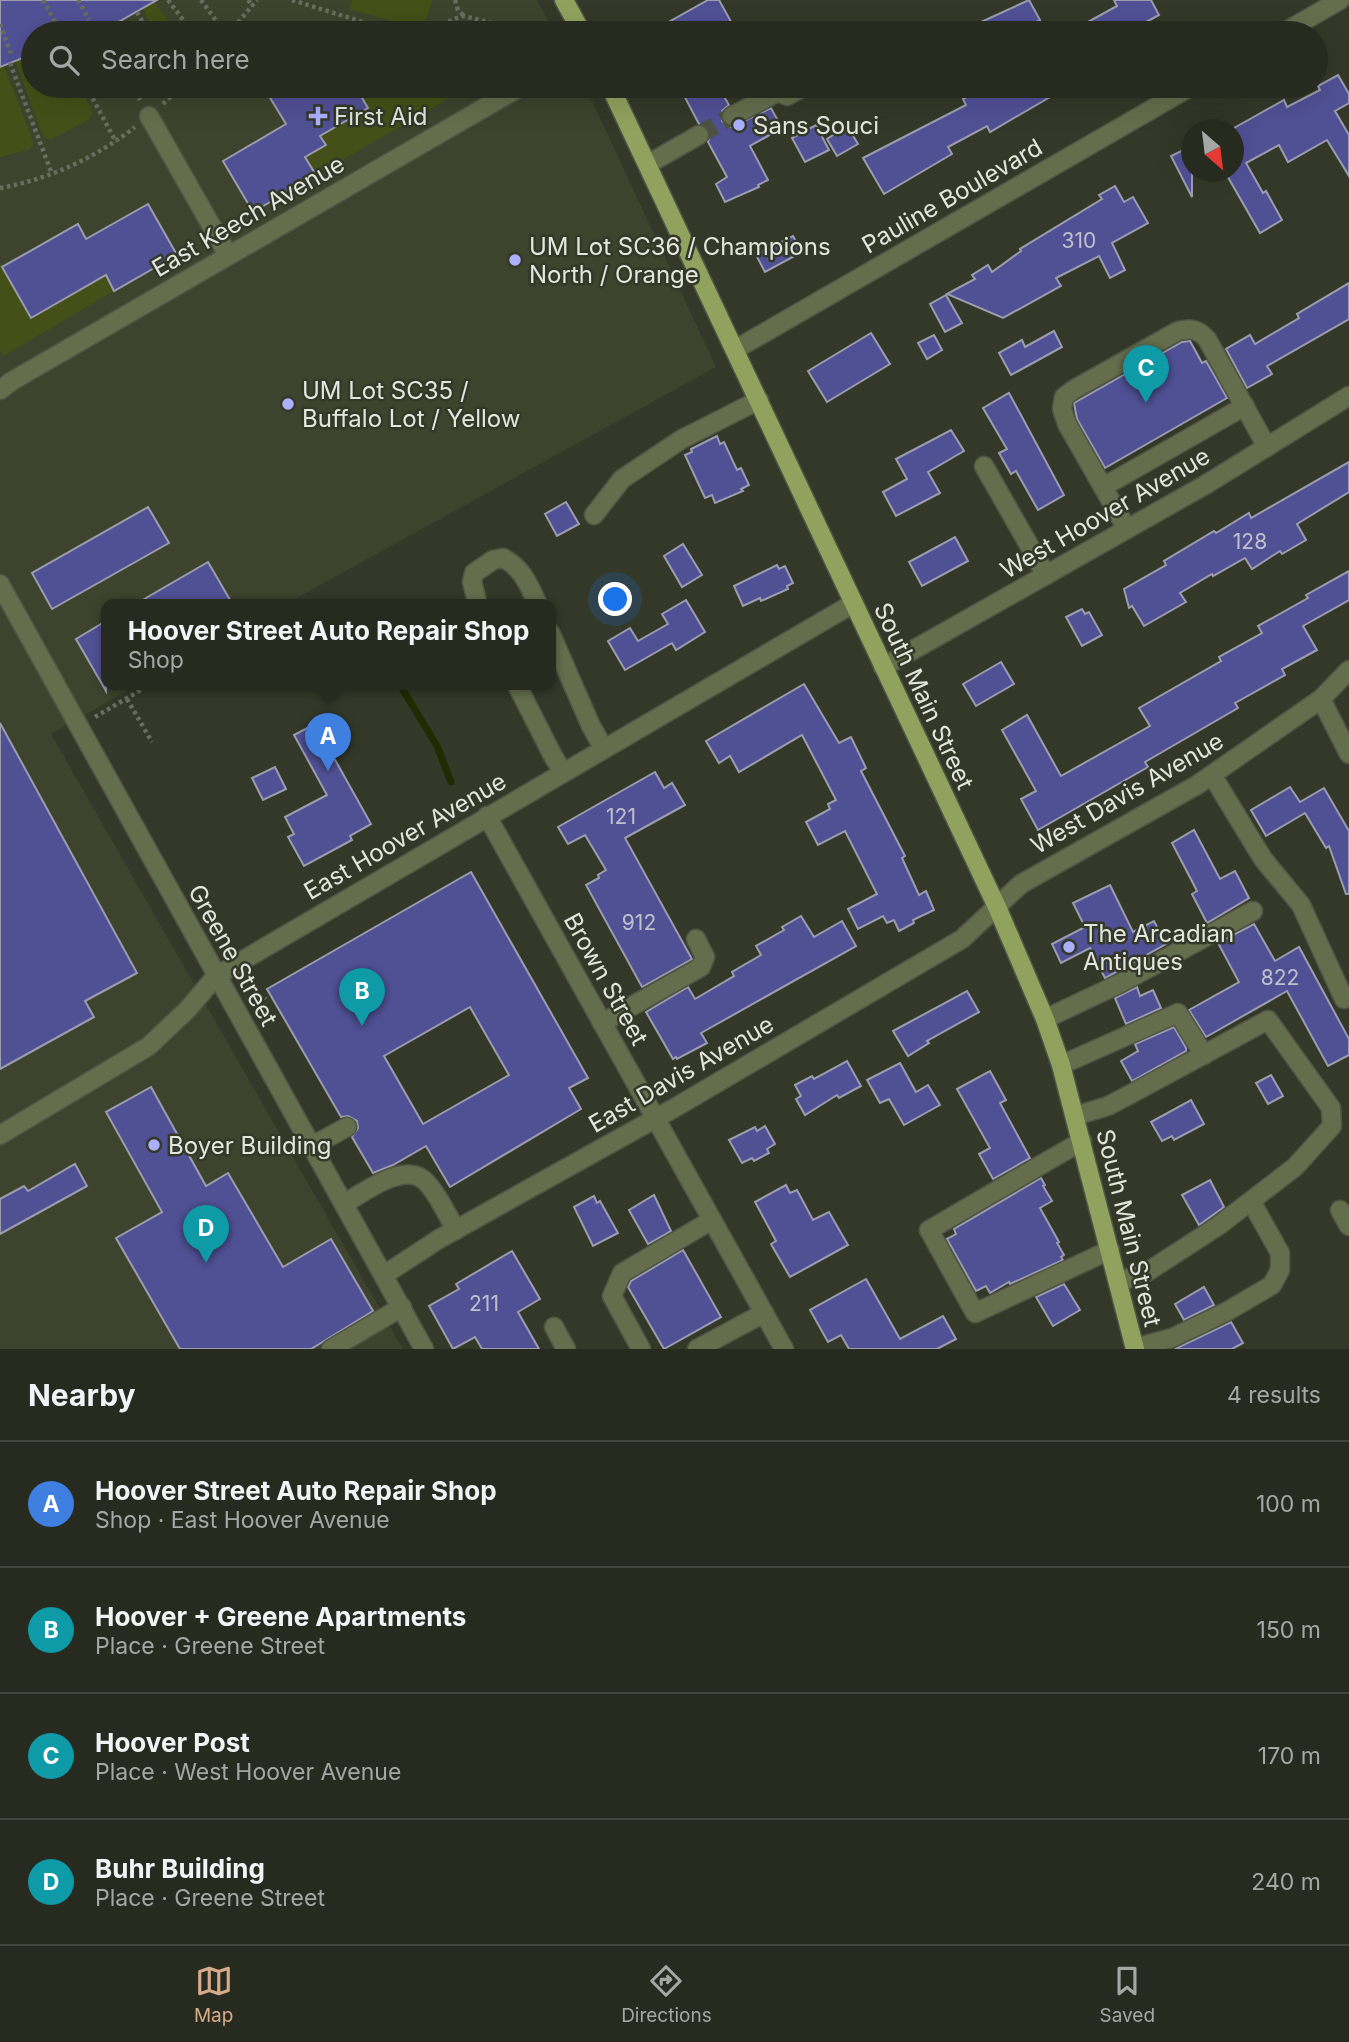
<!DOCTYPE html>
<html lang="en">
<head>
<meta charset="utf-8">
<style>
  :root { --surface:#272a1e; --page:#33362b; --text:#f1f3f6; --muted:#a4a7a4; --line:#43463c; --accent:#d6ab8b }
  body { margin:0; font-family:Inter,sans-serif; background:var(--page); color:var(--text) }
  .compass { position:absolute; left:1181px; top:119px; width:63px; height:63px; border-radius:50%; background:var(--surface); box-shadow:0 7px 28px #0002; rotate:152deg }
  .you { position:absolute; left:616px; top:600px; width:24px; height:24px; margin:-18px; border:5px solid #fff; border-radius:50%; background:#1a73e8; box-shadow:0 0 0 10px #1a73e833 }
  .badge { display:grid; place-items:center; width:46px; height:46px; border-radius:50%; background:var(--accent); color:#fff; font-size:23px; font-weight:700 }
  .pin { position:absolute; translate:-50% -58px; filter:drop-shadow(0 2px 4px #0008) }
  .pin::after { content:''; position:absolute; top:37px; width:24px; height:21px; background:inherit; clip-path:polygon(0 0,100% 0,50% 100%) }
  .popup { position:absolute; left:101px; top:599px; width:455px; height:91px; box-sizing:border-box; display:grid; place-content:center; border-radius:14px; background:var(--surface); filter:drop-shadow(0 2px 5px #0005); font-size:23px; white-space:nowrap; color:var(--muted) }
  .popup b { font-size:26px; color:var(--text) }
  .popup::after { content:''; position:absolute; left:50%; top:100%; margin-left:-14px; border:14px solid transparent; border-top-color:var(--surface) }
  .list { margin:0; padding:0; list-style:none }
  h2 { display:flex; justify-content:space-between; align-items:center; height:91px; margin:0; padding:0 28px; font-size:30px }
  h2 small { font-size:23px; font-weight:400; color:var(--muted) }
  .list li { display:grid; grid-template-columns:46px 1fr auto; gap:21px; align-items:center; box-sizing:border-box; height:126px; padding:0 28px; border-top:2px solid var(--line) }
  .list b { display:block; font-size:26px; white-space:nowrap }
  .list p { margin:0; font-size:23px; white-space:nowrap; color:var(--muted) }
  .list em { font-size:23px; font-style:normal; color:var(--muted) }
  .icon { flex:none; width:38px; height:38px; fill:none; stroke:currentColor; stroke-width:2; stroke-linecap:round; stroke-linejoin:round }
  .map { position:relative; flex:none; width:1349px; height:1349px; overflow:hidden }
  .search { position:absolute; background:var(--surface); box-shadow:0 7px 28px #0002; left:21px; right:21px; top:21px; height:77px; display:flex; align-items:center; gap:18px; box-sizing:border-box; padding:0 24px; border-radius:38px; color:var(--muted); font-size:26px }
  .sheet { height:595px; background:var(--surface) }
  nav { display:flex; justify-content:space-around; align-items:center; box-sizing:border-box; height:98px; border-top:2px solid var(--line); background:var(--surface); font-size:19px; color:var(--muted) }
  nav a { display:grid; justify-items:center; gap:4px }
  nav .on { color:var(--accent) }
  .map>svg:first-child { display:block }
</style>
</head>
<body>
<div class="map">
<svg width="1349" height="1349" viewBox="0 0 1349 1349">
  <rect width="100%" height="100%" fill="#343828"/>
  <path fill="#3d432d" d="M 0,0 L 537,0 L 555,33 L 33,33 L 33,86 L 585,86 L 716,367 L 284,605 L 106,605 L 106,685 L 137,685 L 51,734 L 403,1349 L 0,1349 Z"/>
  <g fill="#445017">
    <path d="M 147,0 L 153,0 L 177,33 L 155,33 L 143,9 L 149,5 Z"/>
    <path d="M 352,0 L 432,0 L 423,30 L 349,9 Z"/>
    <path d="M 33,54 L 33,86 L 79,86 L 93,112 L 90,119 L 50,140 L 43,136 L 15,61 Z"/>
    <path d="M 4,65 L 34,144 L 28,150 L 0,157 L 0,67 Z"/>
    <path d="M 380,86 L 459,86 L 462,91 L 316,175 L 305,157 L 325,145 L 320,136 L 367,109 L 361,97 Z"/>
    <path d="M 0,263 L 31,318 L 106,275 L 114,291 L 3,356 L 0,350 Z"/>
  </g>
  <g fill="none" stroke-linecap="round" stroke-linejoin="round">
    <path stroke="#212a00" stroke-width="7" d="M 400,685 L 437,746 L 451,782"/>
  </g>
  <g fill="#505095" stroke="#9b9daf" stroke-width="2" fill-rule="evenodd">
    <path d="M 0,0 L 157,0 L 99,33 L 33,33 L 33,54 L 0,67 Z"/>
    <path d="M 708,0 L 719,0 L 734,27 L 722,33 L 649,33 Z"/>
    <path d="M 1029,0 L 1040,20 L 1016,33 L 957,33 Z"/>
    <path d="M 1114,0 L 1151,0 L 1159,15 L 1126,33 L 1068,33 L 1117,6 Z"/>
    <path d="M 1338,75 L 1349,94 L 1349,103 L 1335,111 L 1349,135 L 1349,176 L 1327,140 L 1288,162 L 1279,145 L 1246,163 L 1263,193 L 1266,191 L 1282,220 L 1260,233 L 1225,172 L 1234,172 L 1234,128 L 1284,100 L 1287,107 L 1320,90 L 1318,86 Z"/>
    <path d="M 286,86 L 355,86 L 368,108 L 320,136 L 326,145 L 305,157 L 316,175 L 253,212 L 223,161 L 286,124 L 269,96 Z"/>
    <path d="M 679,86 L 718,86 L 729,105 L 722,111 L 722,121 L 731,127 L 771,108 L 782,128 L 750,146 L 768,180 L 758,185 L 759,187 L 725,202 L 716,184 L 727,177 L 708,142 L 710,136 L 709,130 L 699,124 Z"/>
    <path d="M 987,86 L 1069,86 L 990,132 L 987,126 L 948,147 L 952,154 L 884,194 L 863,158 L 966,105 L 963,99 Z"/>
    <path d="M 816,125 L 829,150 L 805,162 L 792,138 Z"/>
    <path d="M 847,126 L 858,144 L 837,156 L 827,139 Z"/>
    <path d="M 1192,146 L 1192,197 L 1171,156 Z"/>
    <path d="M 1115,186 L 1124,202 L 1133,197 L 1148,223 L 1112,243 L 1125,270 L 1110,278 L 1099,256 L 1056,278 L 1061,286 L 1003,318 L 947,294 L 975,279 L 972,275 L 988,265 L 992,272 L 1021,251 L 1020,249 L 1102,199 L 1099,195 Z"/>
    <path d="M 148,204 L 177,255 L 114,291 L 106,275 L 31,318 L 2,267 L 78,224 L 86,239 Z"/>
    <path d="M 793,236 L 802,252 L 765,272 L 756,255 Z"/>
    <path d="M 1349,283 L 1349,319 L 1267,366 L 1272,374 L 1247,388 L 1226,349 L 1250,335 L 1255,344 L 1299,318 L 1297,314 Z"/>
    <path d="M 946,295 L 962,323 L 945,332 L 930,304 Z"/>
    <path d="M 1054,331 L 1062,347 L 1011,375 L 999,353 L 1022,340 L 1025,347 Z"/>
    <path d="M 871,333 L 890,364 L 827,402 L 808,371 Z"/>
    <path d="M 934,335 L 942,350 L 927,359 L 918,343 Z"/>
    <path d="M 1190,341 L 1202,363 L 1206,361 L 1227,398 L 1105,468 L 1077,419 L 1074,403 L 1182,342 Z"/>
    <path d="M 1009,393 L 1064,495 L 1038,510 L 1016,471 L 1011,474 L 999,453 L 1007,449 L 983,408 Z"/>
    <path d="M 951,430 L 964,451 L 928,472 L 940,493 L 896,516 L 883,492 L 907,479 L 896,459 Z"/>
    <path d="M 717,436 L 720,444 L 724,442 L 737,470 L 741,468 L 749,485 L 741,489 L 743,491 L 715,503 L 712,495 L 705,498 L 685,455 L 692,452 L 691,449 Z"/>
    <path d="M 1349,462 L 1349,492 L 1297,524 L 1306,540 L 1282,554 L 1280,551 L 1252,569 L 1245,558 L 1213,576 L 1212,574 L 1180,593 L 1186,602 L 1144,626 L 1132,606 L 1129,608 L 1124,589 L 1166,565 L 1164,561 L 1214,531 L 1216,533 L 1249,513 L 1251,518 Z"/>
    <path d="M 566,502 L 579,524 L 557,536 L 545,514 Z"/>
    <path d="M 148,507 L 169,543 L 52,609 L 32,573 Z"/>
    <path d="M 955,537 L 968,561 L 922,586 L 909,562 Z"/>
    <path d="M 683,544 L 702,575 L 682,587 L 664,556 Z"/>
    <path d="M 208,562 L 233,605 L 134,605 Z"/>
    <path d="M 777,565 L 779,569 L 785,566 L 793,583 L 787,586 L 788,589 L 761,601 L 760,598 L 743,606 L 734,586 Z"/>
    <path d="M 1349,571 L 1349,600 L 1303,626 L 1317,650 L 1282,669 L 1285,675 L 1235,703 L 1238,708 L 1145,762 L 1148,767 L 1038,830 L 1021,799 L 1036,791 L 1002,730 L 1027,715 L 1061,776 L 1150,726 L 1139,708 L 1221,661 L 1219,657 L 1262,633 L 1258,626 L 1308,598 L 1306,595 Z"/>
    <path d="M 686,600 L 705,632 L 676,650 L 672,643 L 625,670 L 608,641 L 630,628 L 638,641 L 668,624 L 662,614 Z"/>
    <path d="M 1082,609 L 1085,614 L 1089,612 L 1102,635 L 1082,646 L 1066,617 Z"/>
    <path d="M 106,621 L 106,691 L 76,639 Z"/>
    <path d="M 1001,662 L 1014,684 L 976,706 L 963,684 Z"/>
    <path d="M 804,684 L 839,743 L 851,737 L 866,768 L 861,771 L 905,856 L 902,858 L 919,895 L 926,891 L 934,910 L 913,920 L 914,923 L 899,931 L 894,920 L 887,923 L 883,916 L 858,929 L 848,909 L 877,894 L 845,831 L 818,845 L 806,822 L 830,809 L 828,804 L 836,800 L 802,735 L 739,772 L 730,756 L 719,763 L 706,741 Z"/>
    <path d="M 0,723 L 137,973 L 85,1001 L 94,1017 L 0,1069 Z"/>
    <path d="M 315,724 L 371,824 L 350,836 L 352,840 L 304,866 L 288,837 L 294,834 L 285,817 L 327,795 L 294,735 Z"/>
    <path d="M 275,767 L 286,789 L 263,800 L 252,778 Z"/>
    <path d="M 655,772 L 664,788 L 672,783 L 685,805 L 625,838 L 692,959 L 642,987 L 586,885 L 599,878 L 598,875 L 606,870 L 585,835 L 568,844 L 558,827 Z"/>
    <path d="M 1290,787 L 1300,802 L 1324,788 L 1349,831 L 1349,894 L 1346,894 L 1329,846 L 1326,848 L 1305,813 L 1266,836 L 1251,810 Z"/>
    <path d="M 1194,830 L 1220,879 L 1235,871 L 1249,898 L 1207,923 L 1192,894 L 1197,891 L 1172,843 Z"/>
    <path d="M 471,872 L 588,1078 L 569,1088 L 581,1109 L 450,1187 L 426,1146 L 393,1165 L 373,1173 L 352,1137 L 358,1128 L 357,1121 L 348,1116 L 341,1117 L 267,989 ZM 470,1007 L 509,1075 L 423,1124 L 384,1056 Z"/>
    <path d="M 1110,885 L 1133,932 L 1154,921 L 1166,944 L 1105,978 L 1090,948 L 1061,963 L 1052,944 L 1085,927 L 1073,903 Z"/>
    <path d="M 801,916 L 814,937 L 842,921 L 856,946 L 701,1033 L 707,1043 L 677,1059 L 676,1057 L 673,1059 L 646,1012 L 688,987 L 695,999 L 734,976 L 732,972 L 761,955 L 756,946 L 784,930 L 782,927 Z"/>
    <path d="M 1254,924 L 1275,961 L 1299,947 L 1349,1039 L 1349,1055 L 1328,1066 L 1287,991 L 1206,1037 L 1189,1010 L 1239,982 L 1218,943 Z"/>
    <path d="M 1137,987 L 1140,996 L 1153,990 L 1161,1008 L 1126,1024 L 1115,998 Z"/>
    <path d="M 967,991 L 979,1012 L 927,1041 L 929,1043 L 908,1056 L 893,1031 Z"/>
    <path d="M 1174,1027 L 1186,1048 L 1186,1051 L 1132,1081 L 1121,1061 L 1138,1051 L 1135,1044 Z"/>
    <path d="M 847,1061 L 861,1086 L 839,1098 L 837,1095 L 805,1115 L 796,1099 L 801,1096 L 795,1085 L 812,1076 L 814,1079 Z"/>
    <path d="M 900,1063 L 916,1092 L 928,1085 L 940,1105 L 904,1125 L 889,1099 L 880,1103 L 867,1080 Z"/>
    <path d="M 990,1071 L 1006,1100 L 1000,1103 L 1030,1158 L 993,1179 L 979,1154 L 990,1148 L 957,1089 Z"/>
    <path d="M 1271,1075 L 1283,1096 L 1268,1104 L 1256,1083 Z"/>
    <path d="M 151,1087 L 206,1186 L 228,1173 L 283,1267 L 331,1239 L 373,1311 L 311,1349 L 180,1349 L 116,1238 L 162,1212 L 106,1112 Z"/>
    <path d="M 1191,1100 L 1204,1124 L 1174,1140 L 1172,1136 L 1162,1141 L 1151,1122 Z"/>
    <path d="M 765,1126 L 775,1144 L 767,1149 L 769,1153 L 754,1161 L 752,1158 L 742,1163 L 729,1140 L 755,1127 L 757,1131 Z"/>
    <path d="M 75,1164 L 87,1186 L 0,1234 L 0,1199 L 24,1186 L 28,1191 Z"/>
    <path d="M 1041,1178 L 1045,1185 L 1043,1186 L 1052,1201 L 1040,1208 L 1059,1242 L 1057,1243 L 1064,1255 L 1061,1257 L 1063,1260 L 1010,1284 L 1009,1282 L 990,1293 L 986,1286 L 976,1291 L 947,1239 L 956,1234 L 954,1229 Z"/>
    <path d="M 1210,1180 L 1224,1207 L 1199,1225 L 1182,1195 Z"/>
    <path d="M 786,1185 L 790,1193 L 797,1190 L 813,1220 L 829,1212 L 848,1245 L 790,1277 L 771,1244 L 776,1241 L 755,1202 Z"/>
    <path d="M 654,1195 L 671,1231 L 648,1244 L 629,1210 Z"/>
    <path d="M 594,1196 L 597,1203 L 600,1201 L 618,1233 L 593,1246 L 574,1207 Z"/>
    <path d="M 683,1250 L 721,1317 L 664,1349 L 628,1287 L 631,1281 Z"/>
    <path d="M 512,1251 L 540,1299 L 518,1312 L 539,1349 L 482,1349 L 475,1337 L 453,1349 L 429,1306 L 459,1289 L 456,1284 Z"/>
    <path d="M 866,1279 L 900,1339 L 943,1316 L 956,1339 L 937,1349 L 849,1349 L 841,1335 L 828,1342 L 810,1310 Z"/>
    <path d="M 1064,1284 L 1080,1310 L 1053,1326 L 1036,1297 Z"/>
    <path d="M 1204,1287 L 1214,1305 L 1184,1320 L 1175,1304 Z"/>
    <path d="M 1231,1322 L 1243,1343 L 1232,1349 L 1175,1349 Z"/>
  </g>
  <g fill="none" stroke-linecap="round" stroke-linejoin="round">
    <path stroke="#4e5243" stroke-width="18" stroke-dasharray="18 9" stroke-linecap="butt" d="M 699,135 L 732,116"/>
    <defs>
      <g id="minor">
        <path d="M 1283,33 L 1340,0"/>
        <path d="M 149,116 L 228,255"/>
        <path d="M 732,116 L 778,92 L 787,96 L 805,86"/>
        <path d="M 648,164 L 699,135"/>
        <path d="M 736,349 L 1192,86"/>
        <path d="M 0,390 L 12,381 L 522,86"/>
        <path d="M 984,466 L 1046,575"/>
        <path d="M 1103,487 L 1245,406"/>
        <path d="M 594,515 L 622,479 L 682,439 L 759,400"/>
        <path d="M 1127,529 L 1067,424 L 1062,409 L 1064,397 L 1073,390 L 1178,331 C 1191,328 1198,329 1207,339 L 1267,447"/>
        <path d="M 0,584 L 424,1349"/>
        <path d="M 478,605 L 472,582 L 474,573 L 493,560 L 503,558 C 522,567 530,587 538,605"/>
        <path d="M 550,632 L 591,726 L 604,749"/>
        <path d="M 883,667 L 1205,485 L 1349,396"/>
        <path d="M 517,685 L 553,756 L 563,772"/>
        <path d="M 1321,699 L 1349,754"/>
        <path d="M 1212,775 L 1263,859 L 1301,905 L 1344,999"/>
        <path d="M 487,816 L 784,1349"/>
        <path d="M 1045,1019 L 1121,983 L 1253,911"/>
        <path d="M 602,1023 L 701,967 L 705,957 L 696,939"/>
        <path d="M 1061,1065 L 1178,1013 L 1204,1055"/>
        <path d="M 1075,1116 L 1108,1106 L 1127,1096 L 1268,1020 L 1331,1108 L 1332,1126 L 1295,1167 L 1218,1226 L 1147,1272 L 1118,1282"/>
        <path d="M 0,1135 L 149,1046 L 188,1009 L 216,976 L 854,603"/>
        <path d="M 1082,1141 L 929,1230 L 975,1313 L 1110,1250"/>
        <path d="M 312,1146 L 347,1127"/>
        <path d="M 344,1204 C 364,1192 407,1159 427,1183 C 439,1196 447,1215 456,1230"/>
        <path d="M 1340,1210 L 1349,1226"/>
        <path d="M 384,1275 L 439,1239 L 676,1107 L 962,939 L 1021,884 L 1197,785 L 1321,699 L 1349,670"/>
        <path d="M 554,1327 L 566,1349"/>
        <path d="M 1135,1348 L 1172,1338 L 1226,1312 L 1272,1285 L 1280,1270 L 1280,1253 L 1251,1201"/>
        <path d="M 331,1349 L 402,1307"/>
        <path d="M 641,1349 L 612,1296 L 622,1273 L 712,1220"/>
        <path d="M 697,1349 L 764,1313"/>
      </g>
      <g id="major">
        <path d="M 564,0 L 582,33"/>
        <path d="M 610,86 L 997,907 L 1045,1019 L 1061,1065 L 1135,1349"/>
      </g>
    </defs>
    <use href="#minor" stroke="#505445" stroke-width="21"/>
    <use href="#major" stroke="#505445" stroke-width="21"/>
    <g stroke="#696d5f" stroke-width="4.5" stroke-dasharray="3.5 3.5" stroke-linecap="butt">
      <path d="M 43,0 L 61,33"/>
      <path d="M 78,0 L 89,20"/>
      <path d="M 168,0 L 193,33"/>
      <path d="M 201,0 L 225,33"/>
      <path d="M 248,0 L 253,6"/>
      <path d="M 292,0 L 369,24 L 413,33"/>
      <path d="M 455,0 L 458,10 L 463,15"/>
      <path d="M 137,12 L 149,33"/>
      <path d="M 0,24 L 12,57"/>
      <path d="M 103,32 L 104,33"/>
      <path d="M 229,33 L 257,0"/>
      <path d="M 423,33 C 438,30 449,19 464,16 L 530,33"/>
      <path d="M 10,63 L 52,174"/>
      <path d="M 86,86 L 116,142"/>
      <path d="M 132,86 L 140,100"/>
      <path d="M 163,104 L 182,86"/>
      <path d="M 0,188 C 50,179 95,158 135,127"/>
      <path d="M 362,605 L 363,604"/>
      <path d="M 127,699 L 152,742"/>
      <path d="M 95,717 L 146,687"/>
      <path d="M 265,998 L 266,999"/>
    </g>
    <use href="#minor" stroke="#646d4c" stroke-width="18"/>
    <use href="#major" stroke="#91a25e" stroke-width="18"/>
  </g>
  <g fill="#acaffb" stroke="#343828" stroke-width="2.5">
    <path d="M314.5 105.5h7v7h7v7h-7v7h-7v-7h-7v-7h7z"/>
    <circle cx="739" cy="125" r="7"/>
    <circle cx="515" cy="260" r="7"/>
    <circle cx="288" cy="404" r="7"/>
    <circle cx="1069" cy="947" r="7"/>
    <circle cx="154" cy="1145" r="7"/>
  </g>
  <g text-anchor="middle" dominant-baseline="central" stroke-width="5" stroke-linejoin="round" paint-order="stroke">
    <g font-size="21" fill="#bec0cb">
      <text x="1079" y="240">310</text>
      <text x="1250" y="541">128</text>
      <text x="621" y="816">121</text>
      <text x="639" y="922">912</text>
      <text x="1280" y="977">822</text>
      <text x="484" y="1303">211</text>
    </g>
    <g font-size="24" fill="#e3e6dd" stroke="#343828" text-anchor="start">
      <text x="334" y="116">First Aid</text>
      <text x="753" y="125">Sans Souci</text>
      <text x="529" y="246">UM Lot SC36 / Champions<tspan x="529" dy="28">North / Orange</tspan></text>
      <text x="302" y="390">UM Lot SC35 /<tspan x="302" dy="28">Buffalo Lot / Yellow</tspan></text>
      <text x="1083" y="933">The Arcadian<tspan x="1083" dy="28">Antiques</tspan></text>
      <text x="168" y="1145">Boyer Building</text>
    </g>
    <g font-size="24" fill="#e3e6dd" stroke="#343828">
      <text transform="translate(952 196) rotate(-30)">Pauline Boulevard</text>
      <text transform="translate(248 216) rotate(-30)">East Keech Avenue</text>
      <text transform="translate(1105 513) rotate(-30)">West Hoover Avenue</text>
      <text transform="translate(924 696) rotate(65)">South Main Street</text>
      <text transform="translate(1127 793) rotate(-30)">West Davis Avenue</text>
      <text transform="translate(405 836) rotate(-30)">East Hoover Avenue</text>
      <text transform="translate(233 955) rotate(61)">Greene Street</text>
      <text transform="translate(606 979) rotate(61)">Brown Street</text>
      <text transform="translate(681 1074) rotate(-30)">East Davis Avenue</text>
      <text transform="translate(1129 1228) rotate(76)">South Main Street</text>
    </g>
  </g>
</svg>
<svg class="compass" viewBox="-18 -18 36 36"><path d="M0-13l5 13h-10z" fill="#e53935"/><path d="M0 13l5-13h-10z" fill="#a4a7a4"/></svg>
<div class="you"></div>
<div class="pin badge" style="left:328px;top:771px;background:#3f7fe0">A</div>
<div class="popup"><b>Hoover Street Auto Repair Shop</b>Shop</div>
<div class="pin badge" style="left:362px;top:1026px;background:#0f9aa8">B</div>
<div class="pin badge" style="left:1146px;top:403px;background:#0f9aa8">C</div>
<div class="pin badge" style="left:206px;top:1263px;background:#0f9aa8">D</div>
<div class="search"><svg class="icon" aria-label="search" viewBox="0 0 24 24"><circle cx="10" cy="10" r="6"/><path d="M15 15l6 6"/></svg>Search here</div>
</div>
<section class="sheet">
<h2>Nearby<small>4 results</small></h2>
<ul class="list">
<li><span class="badge" style="background:#3f7fe0">A</span><div><b>Hoover Street Auto Repair Shop</b><p>Shop · East Hoover Avenue</p></div><em>100 m</em></li>
<li><span class="badge" style="background:#0f9aa8">B</span><div><b>Hoover + Greene Apartments</b><p>Place · Greene Street</p></div><em>150 m</em></li>
<li><span class="badge" style="background:#0f9aa8">C</span><div><b>Hoover Post</b><p>Place · West Hoover Avenue</p></div><em>170 m</em></li>
<li><span class="badge" style="background:#0f9aa8">D</span><div><b>Buhr Building</b><p>Place · Greene Street</p></div><em>240 m</em></li>
</ul>
</section>
<nav>
<a class="on"><svg class="icon" aria-label="map" viewBox="0 0 24 24"><path d="M3 6l6-2 6 2 6-2v14l-6 2-6-2-6 2zM9 4v14M15 6v14"/></svg>Map</a>
<a><svg class="icon" aria-label="directions" viewBox="0 0 24 24"><path d="M12 3l9 9-9 9-9-9zM9 14v-3h6M13 9l2 2-2 2"/></svg>Directions</a>
<a><svg class="icon" aria-label="saved" viewBox="0 0 24 24"><path d="M7 4h10v16l-5-4-5 4z"/></svg>Saved</a>
</nav>
</body>
</html>
